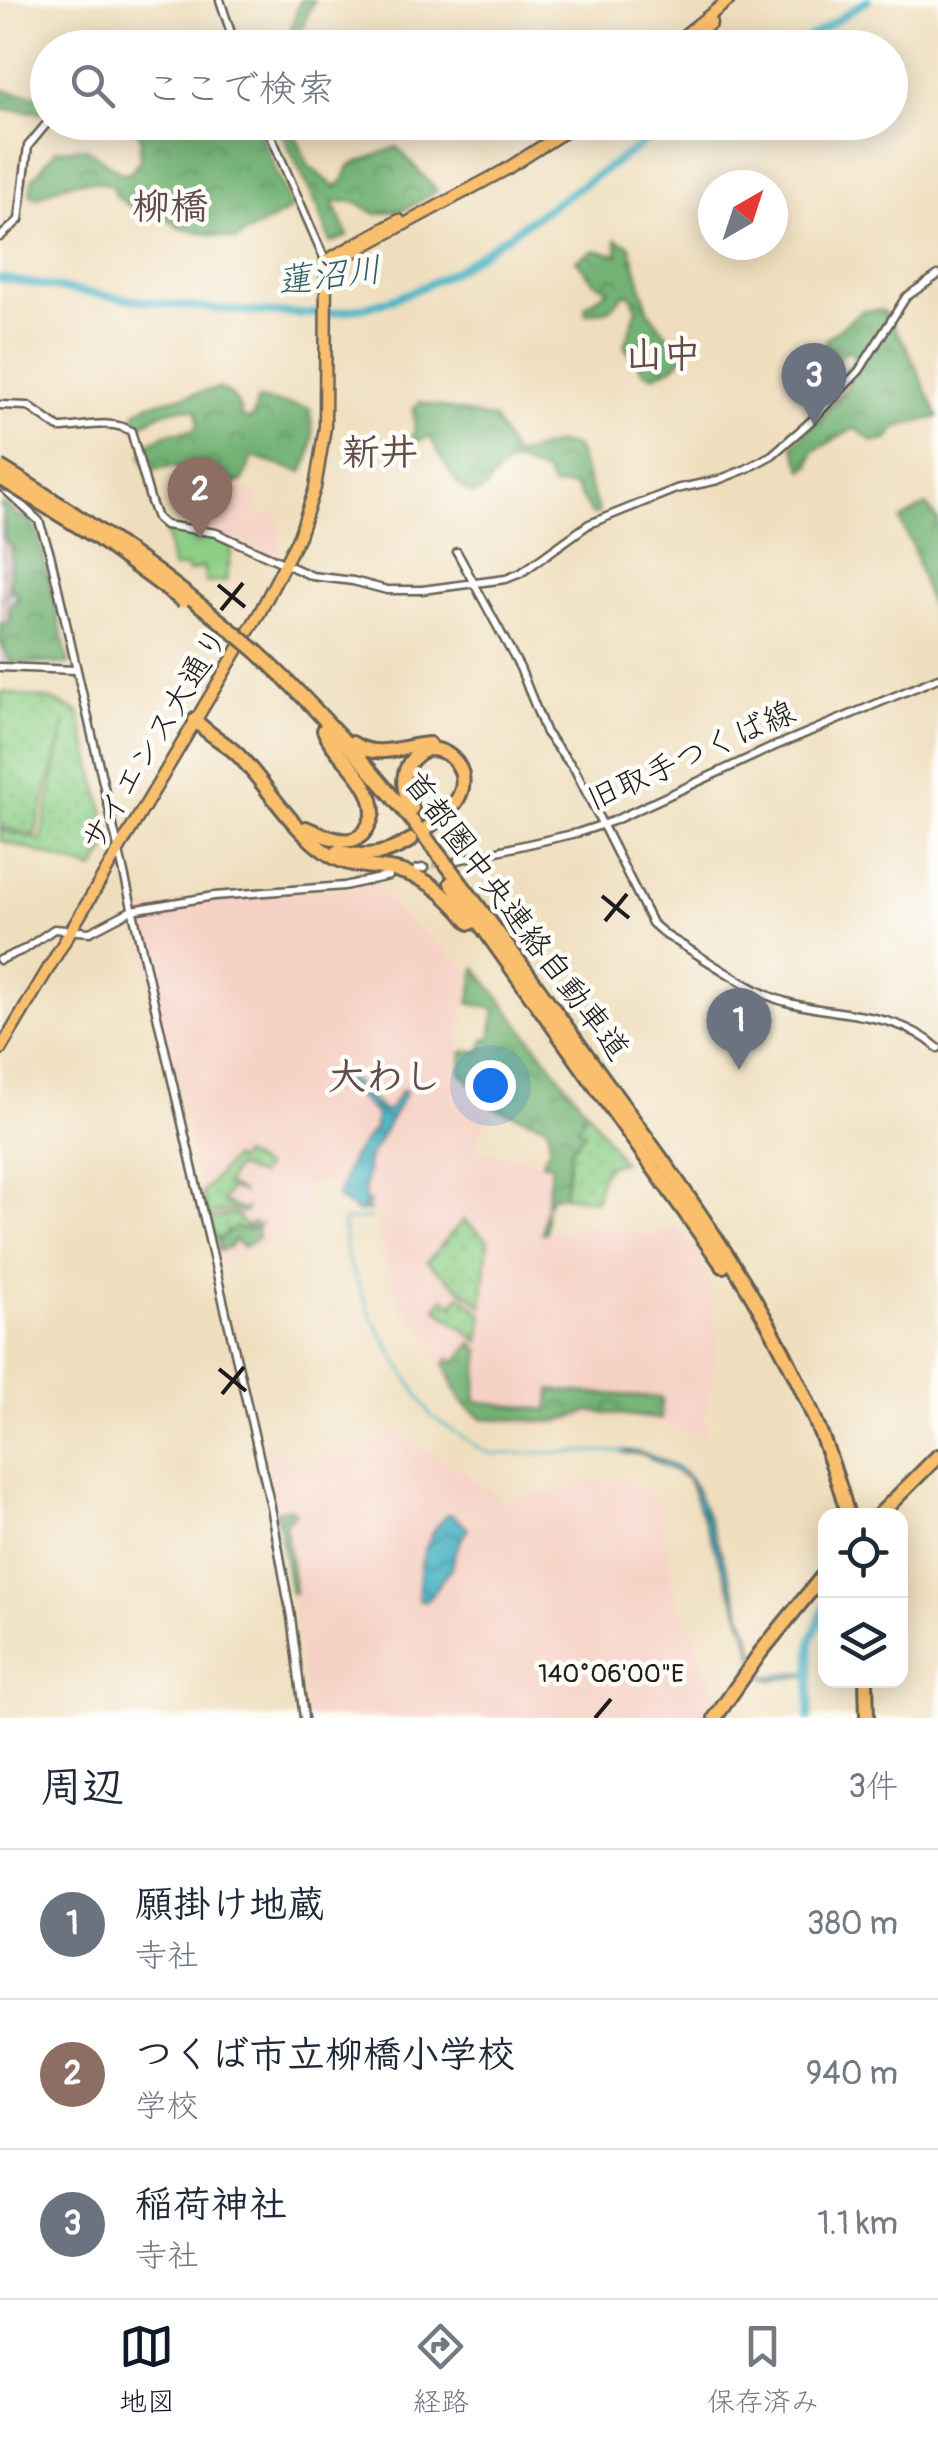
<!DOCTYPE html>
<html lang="ja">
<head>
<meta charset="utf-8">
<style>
  :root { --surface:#fff; --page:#f6f6f7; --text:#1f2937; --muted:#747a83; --line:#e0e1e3; --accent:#111827 }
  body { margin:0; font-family:Pangolin,"Klee One",sans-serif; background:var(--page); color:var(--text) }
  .controls { position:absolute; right:30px; bottom:30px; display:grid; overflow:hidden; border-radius:20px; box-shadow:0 5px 25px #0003 }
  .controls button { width:90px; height:90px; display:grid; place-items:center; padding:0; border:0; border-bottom:2px solid var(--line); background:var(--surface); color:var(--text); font:50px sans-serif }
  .compass { position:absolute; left:698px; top:170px; width:90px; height:90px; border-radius:50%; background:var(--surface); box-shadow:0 5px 25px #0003; rotate:39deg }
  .you { position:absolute; left:490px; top:1085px; width:35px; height:35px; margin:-25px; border:8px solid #fff; border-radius:50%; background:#1a73e8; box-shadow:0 0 0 15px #1a73e833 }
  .badge { display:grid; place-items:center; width:65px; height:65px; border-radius:50%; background:var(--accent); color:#fff; font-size:32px; font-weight:700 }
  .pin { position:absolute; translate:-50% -82px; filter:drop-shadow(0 2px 5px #0008) }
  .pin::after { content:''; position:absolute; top:52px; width:35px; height:30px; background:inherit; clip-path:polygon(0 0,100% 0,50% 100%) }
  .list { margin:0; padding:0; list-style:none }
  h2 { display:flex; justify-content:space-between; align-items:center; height:130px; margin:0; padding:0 40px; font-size:42px }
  h2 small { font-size:32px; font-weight:400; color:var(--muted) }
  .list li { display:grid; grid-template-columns:65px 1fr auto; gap:30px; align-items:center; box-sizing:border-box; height:150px; padding:0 40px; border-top:2px solid var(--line) }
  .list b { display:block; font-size:38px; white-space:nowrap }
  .list p { margin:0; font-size:32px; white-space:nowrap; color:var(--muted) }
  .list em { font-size:32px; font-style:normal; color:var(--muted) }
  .icon { flex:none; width:55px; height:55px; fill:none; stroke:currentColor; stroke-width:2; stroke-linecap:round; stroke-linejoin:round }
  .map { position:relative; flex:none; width:938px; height:1718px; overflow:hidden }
  .search { position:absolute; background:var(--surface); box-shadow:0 5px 25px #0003; left:30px; right:30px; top:30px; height:110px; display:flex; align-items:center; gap:25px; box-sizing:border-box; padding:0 35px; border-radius:55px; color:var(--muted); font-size:38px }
  .sheet { height:580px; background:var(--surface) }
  nav { display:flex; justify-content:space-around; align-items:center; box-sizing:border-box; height:140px; border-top:2px solid var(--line); background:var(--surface); font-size:28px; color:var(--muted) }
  nav a { display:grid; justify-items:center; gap:5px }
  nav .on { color:var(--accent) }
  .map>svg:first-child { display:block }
</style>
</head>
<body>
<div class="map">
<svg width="938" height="1718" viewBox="0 0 938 1718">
  <defs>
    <pattern id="industrial-furrows" width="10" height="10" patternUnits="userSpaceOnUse" patternTransform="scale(2.5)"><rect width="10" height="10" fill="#d1bfbf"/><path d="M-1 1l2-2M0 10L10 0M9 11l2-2" fill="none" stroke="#b3a4a4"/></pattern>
    <pattern id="grass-dots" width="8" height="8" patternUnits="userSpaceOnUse" patternTransform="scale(2.5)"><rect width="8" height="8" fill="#8ecf86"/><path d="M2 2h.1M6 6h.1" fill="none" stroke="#7ab173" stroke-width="1.8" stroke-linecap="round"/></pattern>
    <pattern id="forest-crowns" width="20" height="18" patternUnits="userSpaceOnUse" patternTransform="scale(2.5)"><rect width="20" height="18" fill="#72b273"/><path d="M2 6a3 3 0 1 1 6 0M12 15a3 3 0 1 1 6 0" fill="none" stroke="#5d905e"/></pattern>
    <pattern id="water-waves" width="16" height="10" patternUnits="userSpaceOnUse" patternTransform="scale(2.5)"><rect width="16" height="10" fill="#46b2c3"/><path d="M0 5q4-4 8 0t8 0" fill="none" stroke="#3a909e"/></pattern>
  </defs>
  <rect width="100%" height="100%" fill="#fdfcf7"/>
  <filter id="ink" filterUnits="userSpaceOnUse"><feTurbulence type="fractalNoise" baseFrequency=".01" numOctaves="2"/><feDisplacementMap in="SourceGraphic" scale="20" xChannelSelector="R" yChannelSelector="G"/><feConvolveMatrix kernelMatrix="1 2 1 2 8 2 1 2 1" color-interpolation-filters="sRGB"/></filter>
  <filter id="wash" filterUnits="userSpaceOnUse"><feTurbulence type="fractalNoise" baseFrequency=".0048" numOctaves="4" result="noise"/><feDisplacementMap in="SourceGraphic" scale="40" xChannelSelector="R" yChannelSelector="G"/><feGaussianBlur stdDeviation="2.25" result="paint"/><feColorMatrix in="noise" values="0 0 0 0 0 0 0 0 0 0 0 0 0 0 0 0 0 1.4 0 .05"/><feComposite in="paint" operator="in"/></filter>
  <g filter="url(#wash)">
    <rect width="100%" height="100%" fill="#efdebd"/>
    <g fill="#f6d1c5">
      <path d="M 214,486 L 259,491 L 253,514 L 277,514 L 280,552 L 277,558 L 235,536 L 226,583 L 206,584 L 202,569 L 187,573 L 185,568 L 171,570 L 165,530 L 212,534 L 211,502 Z"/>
      <path d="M 377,883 L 410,926 L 423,932 L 468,967 L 470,972 L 456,1073 L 458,1080 L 464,1081 L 491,1107 L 473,1150 L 552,1163 L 542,1233 L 595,1226 L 655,1235 L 676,1224 L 708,1271 L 718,1344 L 705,1417 L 705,1438 L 658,1423 L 602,1415 L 551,1428 L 474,1419 L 455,1399 L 428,1337 L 403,1308 L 382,1253 L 376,1212 L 357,1214 L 336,1199 L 335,1185 L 329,1181 L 308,1183 L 303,1193 L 305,1218 L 301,1223 L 296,1226 L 289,1217 L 282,1219 L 288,1231 L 219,1267 L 137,915 L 139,911 L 205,900 L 331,891 Z"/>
      <path d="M 396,1434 L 462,1470 L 506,1504 L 534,1494 L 556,1493 L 578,1483 L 610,1479 L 628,1482 L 659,1499 L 665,1512 L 664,1526 L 676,1601 L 688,1616 L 714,1695 L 721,1700 L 709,1718 L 307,1718 L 289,1578 L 260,1440 L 269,1443 L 304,1466 L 379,1442 Z"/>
    </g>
    <path fill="url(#industrial-furrows)" d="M 0,504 L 13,505 L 32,519 L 39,532 L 70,666 L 1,663 L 0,674 Z"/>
    <g fill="url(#grass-dots)" stroke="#557651" stroke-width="2.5">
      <path d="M 1,692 L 51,700 L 79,712 L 110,837 L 109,845 L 94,870 L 0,840 L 0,830 L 41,840 L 66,720 L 35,835 L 0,827 Z"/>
      <path d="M 587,1111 L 623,1162 C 600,1163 600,1179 596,1200 L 564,1196 L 571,1149 L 585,1132 L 577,1129 Z"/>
      <path d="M 242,1155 L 264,1168 L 259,1176 L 235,1167 L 226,1184 L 244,1193 L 230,1188 L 223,1202 L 244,1211 L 247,1206 L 245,1213 L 230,1210 L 207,1215 L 202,1193 L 232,1158 L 237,1161 Z"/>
      <path d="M 232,1214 L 240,1217 L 239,1221 L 249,1226 L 254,1222 L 255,1226 L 260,1224 L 255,1231 L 250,1228 L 227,1231 L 223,1238 L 212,1238 L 208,1220 Z"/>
      <path d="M 463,1220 L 488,1240 L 482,1306 L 427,1262 Z"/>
      <path d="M 460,1295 L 483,1314 L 479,1342 L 436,1308 L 444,1298 L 456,1307 L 453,1303 Z"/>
    </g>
    <g fill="url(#forest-crowns)" stroke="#476748" stroke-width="2.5">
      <path d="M 301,0 L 314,0 L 294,47 L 284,47 Z"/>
      <path d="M 0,90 L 47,97 L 47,113 L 0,109 Z"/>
      <path d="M 133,123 L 256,123 L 292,208 C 274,221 253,227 236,240 L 180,228 L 161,214 L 132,207 L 115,196 L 114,187 C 87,174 61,184 37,198 L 30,194 L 32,180 L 56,150 L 86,148 L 120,172 L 130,173 L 141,158 L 139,150 L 142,140 Z"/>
      <path d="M 277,123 L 290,123 L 309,166 L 335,187 L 342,183 L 349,166 L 397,147 L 437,191 L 406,209 L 376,214 L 356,202 L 333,201 L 348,236 L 330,243 L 320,212 Z"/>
      <path d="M 616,239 L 630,246 L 649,313 L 685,356 L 674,366 L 655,376 L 644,372 L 624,346 L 637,309 L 631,295 L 625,293 L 609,310 L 586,314 L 585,307 L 609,289 L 594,282 L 576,260 L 594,250 L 618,255 Z"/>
      <path d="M 863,310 L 883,311 L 907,347 L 938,417 L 897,427 L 887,440 L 873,442 L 855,428 L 813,452 L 810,466 L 803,470 L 793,445 L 849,386 L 844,373 L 856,359 L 848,350 L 807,381 L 802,367 L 827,347 L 825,340 Z"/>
      <path d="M 218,388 C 231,393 240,402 241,416 L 248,420 L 253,416 L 258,399 L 310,408 C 313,431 316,451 302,472 L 252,457 L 243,481 L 223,488 L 214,487 L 211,502 L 207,501 L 206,477 L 195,472 L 191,476 L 181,475 L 177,466 L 148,470 L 142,456 L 146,445 L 166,434 L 195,429 L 198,425 L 197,411 C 178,403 154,415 139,427 L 135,413 L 146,405 Z"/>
      <path d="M 420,402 L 494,419 L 514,456 L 559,443 L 576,447 L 599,513 L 592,515 L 574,486 L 552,487 L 547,474 L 516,462 C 497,467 498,474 487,487 C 463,515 440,450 429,436 L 410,444 L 415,429 L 413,409 Z"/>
      <path d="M 0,505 L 5,505 L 17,517 L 27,516 L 38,533 L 69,664 L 11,662 L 0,642 L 0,624 L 9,624 L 10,604 L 17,601 L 17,592 L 9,590 L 12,546 L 3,539 L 4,517 Z"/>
      <path d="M 926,505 L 938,520 L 938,635 L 913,548 L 900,520 Z"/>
      <path d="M 476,968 L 587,1111 L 577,1128 L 585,1132 L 571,1149 L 564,1196 L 553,1195 L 546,1206 L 546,1232 L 542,1233 L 552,1164 L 542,1162 L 550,1147 L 548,1126 L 493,1107 L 460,1072 L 463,1052 L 480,1051 L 486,1038 L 491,1039 L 495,1009 L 469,1003 Z"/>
      <path d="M 236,1227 L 242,1230 L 257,1228 L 258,1238 L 243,1247 L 234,1240 L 229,1248 L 218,1251 L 218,1240 Z"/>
      <path d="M 472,1343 L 480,1351 L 475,1401 L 548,1410 L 551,1390 L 662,1398 L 661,1419 L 590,1411 L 556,1422 L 482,1418 L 461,1402 L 445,1364 L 449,1358 L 455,1362 Z"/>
      <path d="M 290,1508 L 296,1513 L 285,1524 L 295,1592 L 291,1593 L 276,1511 Z"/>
    </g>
    <path fill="#8ecf86" stroke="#557651" stroke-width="2.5" d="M 166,530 L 224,538 L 223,542 L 232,547 L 226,581 L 206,583 L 203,567 L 188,572 L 186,567 L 172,568 Z"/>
    <g fill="url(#water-waves)" stroke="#316770" stroke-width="2.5">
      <path d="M 335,1065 L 384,1112 L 389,1110 L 401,1091 L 406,1092 L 368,1160 L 364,1198 L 370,1203 L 363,1206 L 370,1210 L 357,1212 L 337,1198 L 351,1159 L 375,1127 L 376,1114 L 333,1072 Z"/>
      <path d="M 623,1450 C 645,1452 671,1461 687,1476 C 703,1490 753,1645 761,1673 L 767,1677 L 807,1672 L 807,1676 L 771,1680 L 759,1675 L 746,1630 L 688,1479 L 642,1454 L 623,1453 Z"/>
      <path d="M 451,1514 L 468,1528 L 455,1551 L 451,1568 L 426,1601 L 419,1599 C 418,1564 424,1542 445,1515 Z"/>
    </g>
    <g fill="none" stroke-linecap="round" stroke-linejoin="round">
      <g stroke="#46b2c3" stroke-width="2.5">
        <path d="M 370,1218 L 343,1221 L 347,1257 L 373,1320 L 431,1416 L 485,1452 L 496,1454 L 624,1451"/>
        <path d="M 807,1674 L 809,1674"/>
      </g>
      <g stroke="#46b2c3" stroke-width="8">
        <path d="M 793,48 L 868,0"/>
        <path d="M 0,278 C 86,293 172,308 259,312 C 288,313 315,316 344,311 C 385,305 422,289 458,269 L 675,122"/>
        <path d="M 809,1718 L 811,1641 L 826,1604"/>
      </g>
    </g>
  </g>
  <g filter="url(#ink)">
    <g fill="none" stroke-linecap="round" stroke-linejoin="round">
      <path stroke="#c5b79d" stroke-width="6" stroke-dasharray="6 3" stroke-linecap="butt" d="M 424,868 L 458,860"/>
      <defs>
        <g id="minor">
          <path d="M 220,0 L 236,48"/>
          <path d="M 265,122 L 325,260"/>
          <path d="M 0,237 L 19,220 L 28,146 L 48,122"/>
          <path d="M 0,405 L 28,406 L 59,428 C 82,428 111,418 131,431 L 151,502 L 157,518 L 165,525 L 216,533 L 312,576 L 353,581 L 387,590 L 422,590 L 506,579 L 521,573 L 589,524 L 676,489 L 718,480 L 746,469 L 772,455 L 810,422 L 859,371 L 906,297 L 938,275"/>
          <path d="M 0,485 L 39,521 L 50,554 L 271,1507 L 291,1617 L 304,1718"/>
          <path d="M 457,552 L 520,668 L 546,733 L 575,770 L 652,923 L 667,936 C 699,954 751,992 783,1001 C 834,1017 895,1009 938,1048"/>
          <path d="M 0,667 L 76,670"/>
          <path d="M 458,860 L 577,833 L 613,821 L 773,747 L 938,678"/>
          <path d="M 417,869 L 424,868"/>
          <path d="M 0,960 L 25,949 L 54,929 L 90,932 L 132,910 L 214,896 L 344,886 L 389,876"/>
        </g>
        <g id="major">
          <path d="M 668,48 L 729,0"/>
          <path d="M 679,48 L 711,23"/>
          <path d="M 327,260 L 399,220"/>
          <path d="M 326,261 L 338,260 L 505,170 L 580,122"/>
          <path d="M 0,1050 L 260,612 L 299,536 L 315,488 L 325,427 L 326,261"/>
        </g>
        <g id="highway">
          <path d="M 257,652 C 384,770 482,910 583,1050 C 687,1195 802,1340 848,1516"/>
          <path d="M 195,720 C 209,736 228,743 242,759 C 271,791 293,831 330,855 C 345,865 364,866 382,868 C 422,872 445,892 470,923"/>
          <path d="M 352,743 C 377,760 402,746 429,744"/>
          <path d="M 412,808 C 399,785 401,761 427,749 C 455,748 472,776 457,800 C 450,811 438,820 427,828"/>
          <path d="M 306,828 C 334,840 363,854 373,813 C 373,779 336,759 324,730"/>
          <path d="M 338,851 C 364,859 387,855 411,840"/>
          <path d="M 451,883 L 723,1266"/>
          <path d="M 878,1516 L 938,1456"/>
          <path d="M 866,1680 L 867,1718"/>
          <path d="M 715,1718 L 760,1653 L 826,1572"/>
        </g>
      </defs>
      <use href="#minor" stroke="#666054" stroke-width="11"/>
      <use href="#major" stroke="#666054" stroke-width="15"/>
      <use href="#highway" stroke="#666054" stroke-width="18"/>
      <use href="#minor" stroke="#fff" stroke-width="6"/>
      <use href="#major" stroke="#f9bf6d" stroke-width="10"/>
      <use href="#highway" stroke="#f9bf6d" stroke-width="12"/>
      <defs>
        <g id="highway-bridge">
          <path d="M 0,467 C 91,522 176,582 257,652"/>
          <path d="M 0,478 L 96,537 L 183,601"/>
        </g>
      </defs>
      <use href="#highway-bridge" stroke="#666054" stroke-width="18" stroke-linecap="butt"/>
      <use href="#highway-bridge" stroke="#f9bf6d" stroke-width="12"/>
    </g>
  </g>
  <path fill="none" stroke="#1c1c1c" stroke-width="4" d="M 218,585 L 245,607M 221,610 L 243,583M 602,896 L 629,918M 605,921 L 627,894M 219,1369 L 246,1391M 222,1394 L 244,1367M 595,1718 L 611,1699"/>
  <g text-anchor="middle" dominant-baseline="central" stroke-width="9" stroke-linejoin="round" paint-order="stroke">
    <g font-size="32" fill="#1c1c1c" stroke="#fdfcf7">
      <text transform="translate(155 739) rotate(-59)">サイエンス大通り</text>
      <text transform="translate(691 756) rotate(-24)">旧取手つくば線</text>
      <text transform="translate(516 916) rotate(53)">首都圏中央連絡自動車道</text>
    </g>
    <g font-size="35" font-style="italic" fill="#2f6067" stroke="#fdfcf7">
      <text transform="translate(329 276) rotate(-7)">蓮沼川</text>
    </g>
    <g font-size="38" font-weight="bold" fill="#624b49" stroke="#fdfcf7">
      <text x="170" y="207">柳橋</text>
      <text x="663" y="355">山中</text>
      <text x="380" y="453">新井</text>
      <text x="385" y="1077">大わし</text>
    </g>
  </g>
  <g font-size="25" text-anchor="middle" fill="#1c1c1c" stroke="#fdfcf7" stroke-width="9" stroke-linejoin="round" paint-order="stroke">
    <text x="611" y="1682">140°06'00"E</text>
  </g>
</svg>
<div class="controls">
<button><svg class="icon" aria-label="locate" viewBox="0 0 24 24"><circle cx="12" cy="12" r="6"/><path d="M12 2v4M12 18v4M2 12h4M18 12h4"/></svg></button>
<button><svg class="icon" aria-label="layers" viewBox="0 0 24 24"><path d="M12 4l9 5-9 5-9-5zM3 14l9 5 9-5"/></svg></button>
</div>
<svg class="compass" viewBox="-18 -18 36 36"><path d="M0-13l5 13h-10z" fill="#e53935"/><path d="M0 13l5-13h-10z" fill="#747a83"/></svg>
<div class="you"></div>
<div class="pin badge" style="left:739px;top:1070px;background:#6b7280">1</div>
<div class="pin badge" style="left:200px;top:539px;background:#8d6e63">2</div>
<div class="pin badge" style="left:814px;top:425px;background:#6b7280">3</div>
<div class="search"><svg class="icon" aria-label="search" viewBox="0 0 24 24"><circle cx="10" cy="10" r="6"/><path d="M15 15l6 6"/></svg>ここで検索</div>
</div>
<section class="sheet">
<h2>周辺<small>3件</small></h2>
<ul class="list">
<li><span class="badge" style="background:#6b7280">1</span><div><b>願掛け地蔵</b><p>寺社</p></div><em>380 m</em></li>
<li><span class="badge" style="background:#8d6e63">2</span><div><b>つくば市立柳橋小学校</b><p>学校</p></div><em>940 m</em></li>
<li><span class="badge" style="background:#6b7280">3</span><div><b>稲荷神社</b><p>寺社</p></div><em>1.1 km</em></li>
</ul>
</section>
<nav>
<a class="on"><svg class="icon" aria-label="map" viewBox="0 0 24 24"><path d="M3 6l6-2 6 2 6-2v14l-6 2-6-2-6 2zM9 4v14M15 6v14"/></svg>地図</a>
<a><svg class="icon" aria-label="directions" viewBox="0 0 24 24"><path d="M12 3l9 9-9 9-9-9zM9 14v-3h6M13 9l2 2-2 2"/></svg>経路</a>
<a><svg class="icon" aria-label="saved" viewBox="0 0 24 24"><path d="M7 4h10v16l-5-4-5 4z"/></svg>保存済み</a>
</nav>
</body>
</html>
